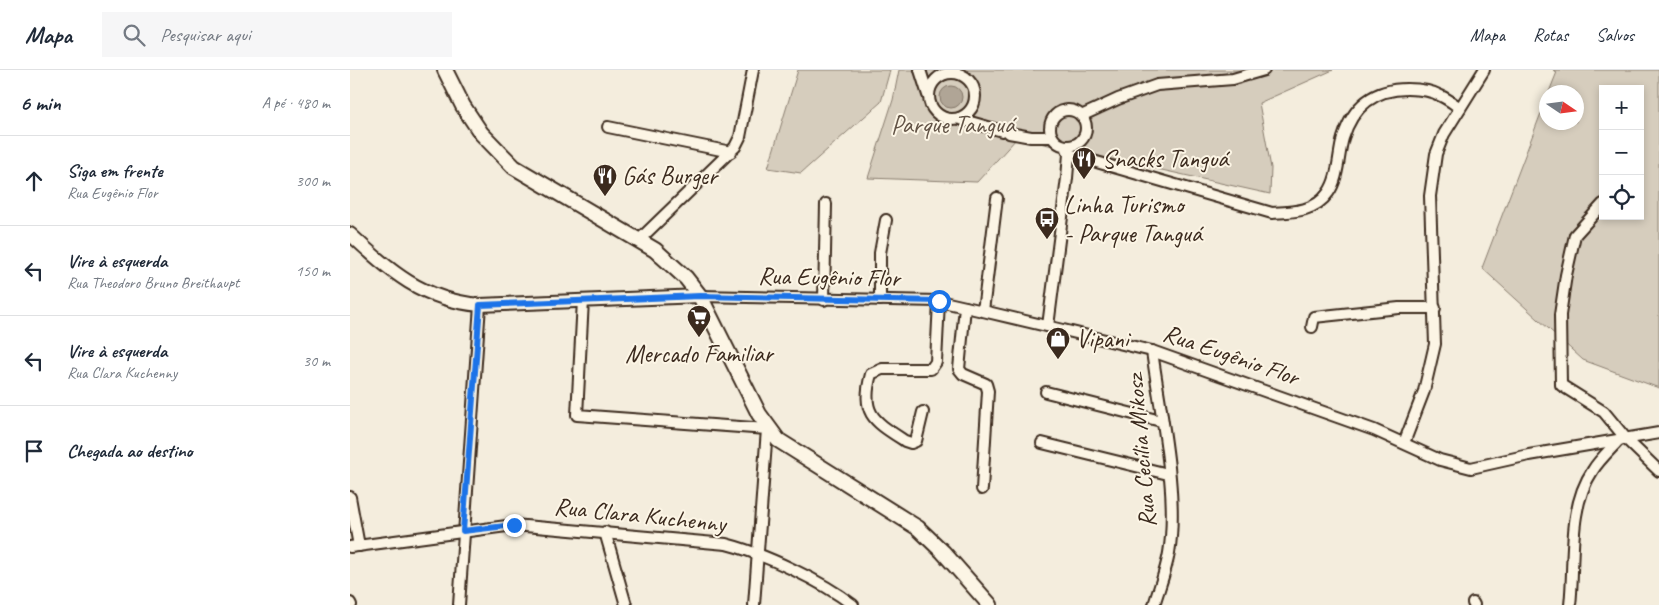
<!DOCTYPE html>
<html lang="pt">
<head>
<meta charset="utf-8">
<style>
  :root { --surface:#fff; --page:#f6f6f7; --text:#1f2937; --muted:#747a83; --line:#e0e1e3 }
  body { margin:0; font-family:Caveat,sans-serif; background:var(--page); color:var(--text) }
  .controls { position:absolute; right:15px; top:15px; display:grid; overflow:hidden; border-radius:0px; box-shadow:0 2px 8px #0003 }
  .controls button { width:45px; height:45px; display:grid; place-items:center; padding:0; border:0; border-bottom:1px solid var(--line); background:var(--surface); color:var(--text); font:25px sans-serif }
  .compass { position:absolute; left:1189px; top:15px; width:45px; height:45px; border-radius:50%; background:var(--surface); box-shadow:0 2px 8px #0003; rotate:103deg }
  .stop { position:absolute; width:15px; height:15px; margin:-11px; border:4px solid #1a73e8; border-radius:50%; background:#fff }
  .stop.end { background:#1a73e8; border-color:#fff; box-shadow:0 1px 5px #0008 }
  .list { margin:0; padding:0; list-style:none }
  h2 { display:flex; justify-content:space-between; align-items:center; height:65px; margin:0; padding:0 20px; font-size:21px }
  h2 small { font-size:16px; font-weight:400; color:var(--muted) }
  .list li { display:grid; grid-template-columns:32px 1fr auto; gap:15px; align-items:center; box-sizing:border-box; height:90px; padding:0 20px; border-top:1px solid var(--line) }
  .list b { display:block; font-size:19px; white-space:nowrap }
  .list p { margin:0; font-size:16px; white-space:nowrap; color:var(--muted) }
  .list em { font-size:16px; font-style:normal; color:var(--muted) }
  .icon { flex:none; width:28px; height:28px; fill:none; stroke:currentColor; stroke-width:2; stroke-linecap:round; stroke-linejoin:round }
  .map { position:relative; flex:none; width:1309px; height:535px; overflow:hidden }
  header { display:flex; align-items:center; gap:30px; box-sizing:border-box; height:70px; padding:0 25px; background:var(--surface); border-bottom:1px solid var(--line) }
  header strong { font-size:24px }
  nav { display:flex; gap:28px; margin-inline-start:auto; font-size:18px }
  .search { width:350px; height:45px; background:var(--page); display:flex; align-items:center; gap:12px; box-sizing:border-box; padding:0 18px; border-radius:0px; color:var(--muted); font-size:19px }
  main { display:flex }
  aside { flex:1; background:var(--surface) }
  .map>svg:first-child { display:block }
</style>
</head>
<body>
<header>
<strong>Mapa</strong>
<div class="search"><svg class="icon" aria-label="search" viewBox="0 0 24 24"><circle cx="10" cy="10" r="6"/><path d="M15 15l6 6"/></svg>Pesquisar aqui</div>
<nav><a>Mapa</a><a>Rotas</a><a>Salvos</a></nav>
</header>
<main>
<aside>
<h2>6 min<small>A pé · 480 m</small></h2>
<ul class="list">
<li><svg class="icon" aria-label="ahead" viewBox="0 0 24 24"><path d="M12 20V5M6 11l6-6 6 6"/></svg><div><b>Siga em frente</b><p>Rua Eugênio Flor</p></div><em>300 m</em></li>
<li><svg class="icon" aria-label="left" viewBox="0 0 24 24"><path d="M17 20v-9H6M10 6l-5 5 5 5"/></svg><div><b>Vire à esquerda</b><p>Rua Theodoro Bruno Breithaupt</p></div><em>150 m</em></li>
<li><svg class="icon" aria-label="left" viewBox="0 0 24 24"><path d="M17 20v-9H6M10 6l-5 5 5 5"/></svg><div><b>Vire à esquerda</b><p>Rua Clara Kuchenny</p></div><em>30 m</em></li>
<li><svg class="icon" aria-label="arrive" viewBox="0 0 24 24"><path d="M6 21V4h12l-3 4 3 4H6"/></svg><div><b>Chegada ao destino</b></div></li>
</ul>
</aside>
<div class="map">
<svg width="1309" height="535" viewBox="0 0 1309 535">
  <rect width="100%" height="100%" fill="#f4eddd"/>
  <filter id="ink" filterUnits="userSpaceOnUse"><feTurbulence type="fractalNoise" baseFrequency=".02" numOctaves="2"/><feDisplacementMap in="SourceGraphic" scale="10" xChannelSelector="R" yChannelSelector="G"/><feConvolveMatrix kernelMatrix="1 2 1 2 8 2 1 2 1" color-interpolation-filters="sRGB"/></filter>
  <g filter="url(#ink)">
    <g fill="#d6cdbd" stroke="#887c6e" fill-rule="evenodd">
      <path d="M 448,0 L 540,0 L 531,32 L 451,103 L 418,98 Z"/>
      <path d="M 549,0 L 983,0 L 909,33 L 921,98 L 920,124 L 667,68 L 627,112 L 518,108 L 543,30 Z"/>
      <path d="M 1203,0 L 1309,0 L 1309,318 L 1233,290 L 1132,198 L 1196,30 L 1196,52 L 1226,52 L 1226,22 L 1199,22 L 1207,2 ZM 1253,19 L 1290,19 L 1290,146 L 1253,146 Z"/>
    </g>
    <circle fill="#b0a596" stroke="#817466" cx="601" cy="27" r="11"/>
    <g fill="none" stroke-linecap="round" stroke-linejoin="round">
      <defs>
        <g id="minor">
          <path d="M 570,0 L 578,25"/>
          <circle cx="602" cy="26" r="23"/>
          <circle cx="718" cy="58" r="18"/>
          <path d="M 731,46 L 768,29 L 807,15 L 883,9 L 914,0"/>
          <path d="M 610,49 L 652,61"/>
          <path d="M 258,57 L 381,82"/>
          <path d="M 659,63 L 681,67 L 702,67"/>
          <path d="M 719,84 L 922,143 C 942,142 965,142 978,123 C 989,108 988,85 993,68 C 1003,36 1024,19 1057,19 C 1069,19 1081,20 1091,26 C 1098,29 1104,34 1110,38"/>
          <path d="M 1253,134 L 1225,165 L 1216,205 L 1210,245 L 1211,315 L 1254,342 L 1277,370 L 1309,401"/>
          <path d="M 289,170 L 385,77 L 390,67 L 403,0"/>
          <path d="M 350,226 L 589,231 L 633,241 L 802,281 L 1024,360 L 1090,390 L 1121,398 L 1179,385 L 1309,363"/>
          <path d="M 233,230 L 227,345 L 417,359 L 404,535"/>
          <path d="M 474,230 L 476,134"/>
          <path d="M 530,230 L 530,183 L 536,150"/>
          <path d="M 615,237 L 609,299 L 613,304 L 636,314 L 638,321 L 632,419"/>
          <path d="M 633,241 L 647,128"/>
          <path d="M 698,256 L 717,108 L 719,84 L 716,76"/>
          <path d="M 962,257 L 964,247 L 1049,238 L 1085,238"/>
          <path d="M 802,281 C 810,341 829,424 819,483 C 816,501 809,518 804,535"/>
          <path d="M 696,322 L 811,351"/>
          <path d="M 573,342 L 566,371 L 561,373 L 555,371 C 524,351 510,344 521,304 L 532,299 L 581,299 L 586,292 L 589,231"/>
          <path d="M 692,373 L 818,404"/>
          <path d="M 1054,373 L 1074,321 L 1085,274 L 1080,126 L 1086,84 L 1094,64 L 1134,0"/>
          <path d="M 0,427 L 9,476"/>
          <path d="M 255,462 L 276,535"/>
          <path d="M 0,477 L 164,455 L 376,474 C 415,484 472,511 503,535"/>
          <path d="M 0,533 L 1,535"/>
          <path d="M 1123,533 L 1124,535"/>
          <path d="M 109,535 L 130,235"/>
          <path d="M 1220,535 C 1225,492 1217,438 1243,400 C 1249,390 1260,380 1268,371"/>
        </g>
        <path id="tertiary" d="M 0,164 C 41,202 72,230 130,235 L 350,226"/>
        <path id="secondary" d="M 95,0 L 113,36 L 131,63 L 164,97 L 305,180 L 336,208 L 350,226 L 409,344 L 428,370 L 568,458 L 593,482 L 640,535"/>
      </defs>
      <use href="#minor" stroke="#3b2a1e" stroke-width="14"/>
      <use href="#tertiary" stroke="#3b2a1e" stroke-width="16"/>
      <use href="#secondary" stroke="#3b2a1e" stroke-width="18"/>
      <use href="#minor" stroke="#fcf5e5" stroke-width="10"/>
      <use href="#tertiary" stroke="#fcf5e5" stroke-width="12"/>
      <use href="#secondary" stroke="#fcf5e5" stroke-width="14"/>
    </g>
  </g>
  <g fill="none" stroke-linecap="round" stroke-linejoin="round" filter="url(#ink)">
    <path stroke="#1a73e8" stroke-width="6" d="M 164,455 L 113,461 L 130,235 L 350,226 L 589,231"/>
  </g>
  <defs>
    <symbol id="restaurant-pin" viewBox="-11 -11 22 30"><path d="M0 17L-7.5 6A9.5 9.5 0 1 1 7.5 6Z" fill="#3b2a1e" stroke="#fcf5e5"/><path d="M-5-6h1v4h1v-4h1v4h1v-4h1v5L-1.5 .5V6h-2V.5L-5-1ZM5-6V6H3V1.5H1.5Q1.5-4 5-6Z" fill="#fff"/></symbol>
    <symbol id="bus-pin" viewBox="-11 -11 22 30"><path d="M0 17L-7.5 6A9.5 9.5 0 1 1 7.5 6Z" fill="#3b2a1e" stroke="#fcf5e5"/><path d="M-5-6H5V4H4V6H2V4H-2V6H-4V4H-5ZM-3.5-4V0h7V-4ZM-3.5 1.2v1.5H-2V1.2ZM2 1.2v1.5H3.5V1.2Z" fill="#fff"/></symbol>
    <symbol id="supermarket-pin" viewBox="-11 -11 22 30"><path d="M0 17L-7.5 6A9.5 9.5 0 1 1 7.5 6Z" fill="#3b2a1e" stroke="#fcf5e5"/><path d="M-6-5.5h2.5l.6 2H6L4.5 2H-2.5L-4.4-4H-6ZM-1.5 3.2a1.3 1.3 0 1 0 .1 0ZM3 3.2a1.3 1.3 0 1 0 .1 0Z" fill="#fff"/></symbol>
    <symbol id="shop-pin" viewBox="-11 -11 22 30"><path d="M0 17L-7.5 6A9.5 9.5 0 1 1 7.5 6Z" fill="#3b2a1e" stroke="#fcf5e5"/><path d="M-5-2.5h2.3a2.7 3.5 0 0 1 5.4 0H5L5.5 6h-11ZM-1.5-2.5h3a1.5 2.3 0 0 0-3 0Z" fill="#fff"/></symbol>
  </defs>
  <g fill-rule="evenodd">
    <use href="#restaurant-pin" x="720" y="75" width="28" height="38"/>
    <use href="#restaurant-pin" x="241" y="92" width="28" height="38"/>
    <use href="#bus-pin" x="683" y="135" width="28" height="38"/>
    <use href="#supermarket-pin" x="335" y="233" width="28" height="38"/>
    <use href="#shop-pin" x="694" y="255" width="28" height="38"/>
  </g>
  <g text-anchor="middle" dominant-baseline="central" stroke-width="4" stroke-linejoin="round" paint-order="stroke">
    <g font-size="25" fill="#625346" stroke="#fcf5e5">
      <text x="603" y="55">Parque Tanguá</text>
    </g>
    <g font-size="25" fill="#3b2a1e" stroke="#fcf5e5" text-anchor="start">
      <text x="752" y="89">Snacks Tanguá</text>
      <text x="272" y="106">Gás Burger</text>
      <text x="714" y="135">Linha Turismo<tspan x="714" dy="29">- Parque Tanguá</tspan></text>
      <text x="726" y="269">Vipani</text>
      <text x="349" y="284" text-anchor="middle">Mercado Familiar</text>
    </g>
    <g font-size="25" fill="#3b2a1e" stroke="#fcf5e5">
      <text transform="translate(479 207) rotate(1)">Rua Eugênio Flor</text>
      <text transform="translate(881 285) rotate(19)">Rua Eugênio Flor</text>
      <text transform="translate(791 381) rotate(-95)">Rua Cecília Mikosz</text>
      <text transform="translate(290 445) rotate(6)">Rua Clara Kuchenny</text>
    </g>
  </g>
</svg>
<div class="controls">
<button>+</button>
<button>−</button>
<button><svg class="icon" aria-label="locate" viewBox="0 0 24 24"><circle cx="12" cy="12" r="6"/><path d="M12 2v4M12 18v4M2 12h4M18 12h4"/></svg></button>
</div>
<svg class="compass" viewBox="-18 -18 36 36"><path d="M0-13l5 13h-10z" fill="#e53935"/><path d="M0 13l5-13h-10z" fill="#747a83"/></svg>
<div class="stop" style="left:589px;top:231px"></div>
<div class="stop end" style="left:164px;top:455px"></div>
</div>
</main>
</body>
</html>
